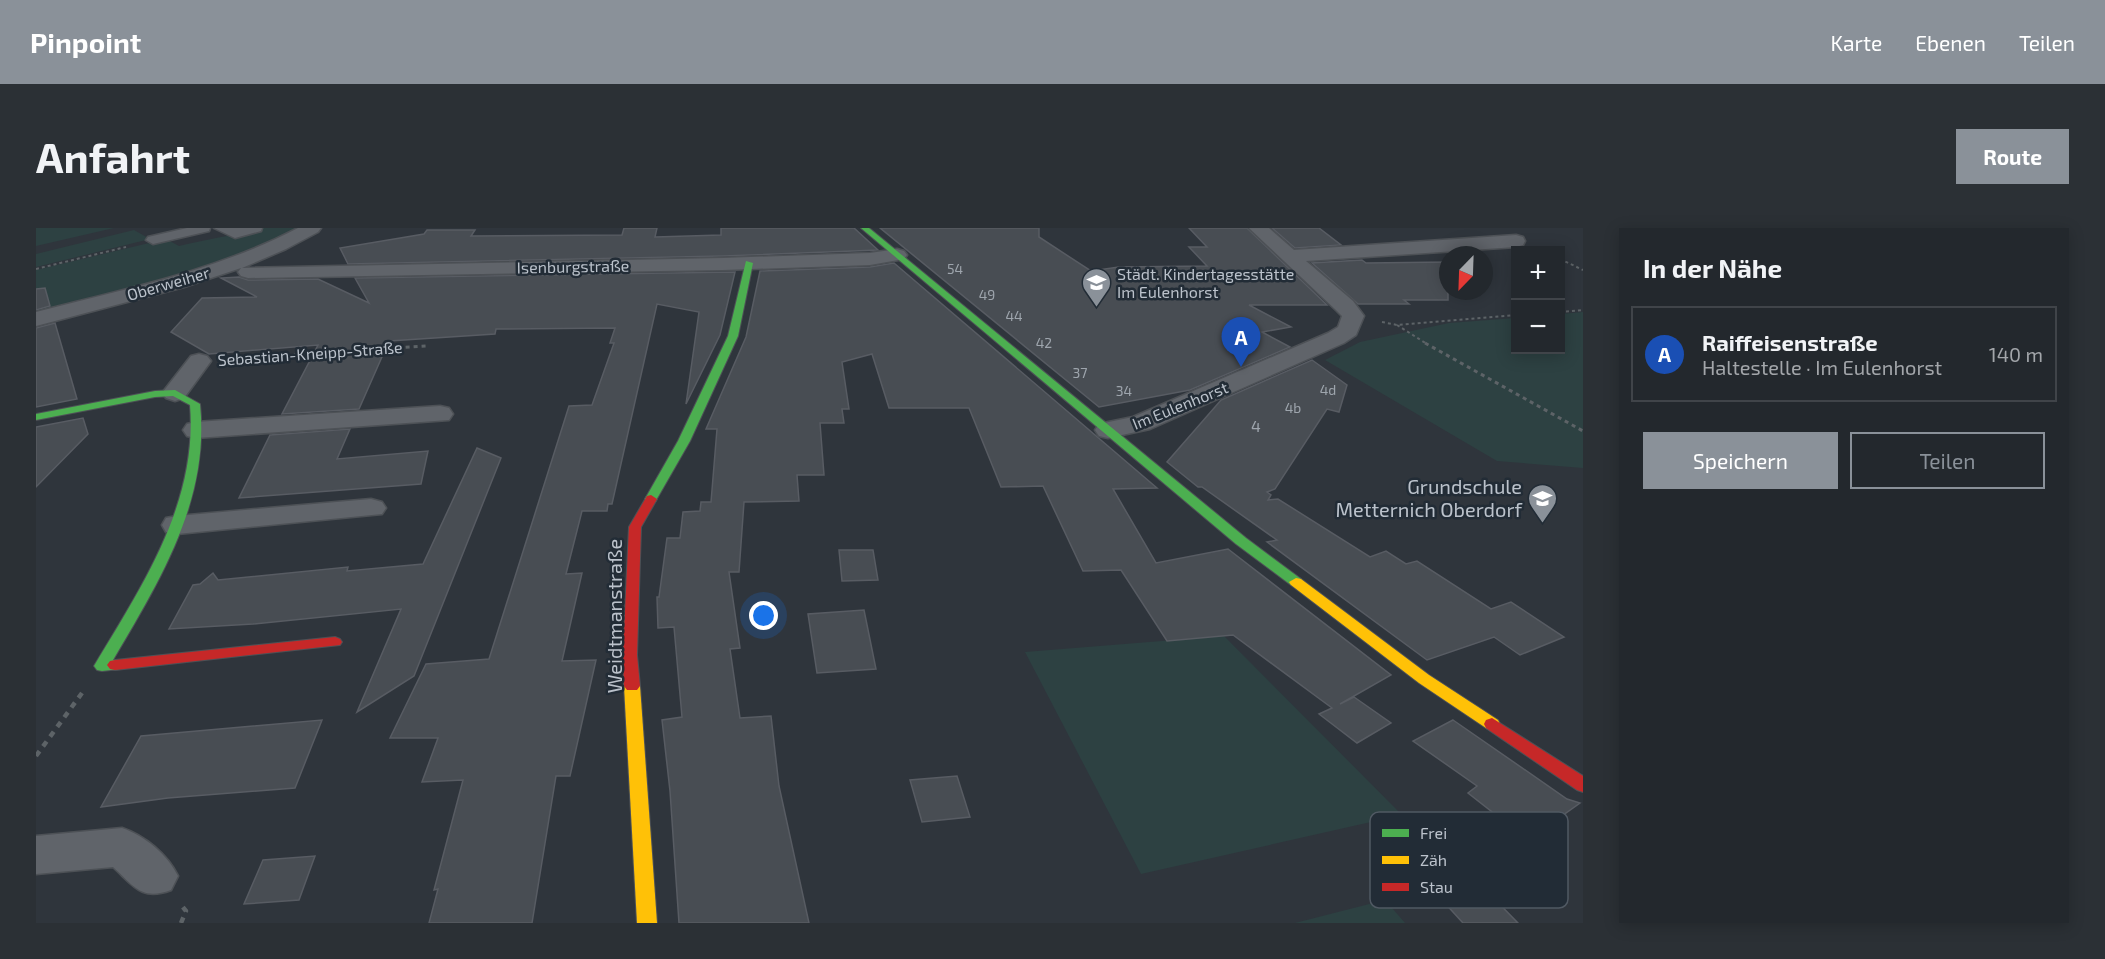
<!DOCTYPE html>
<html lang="de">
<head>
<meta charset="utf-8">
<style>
  :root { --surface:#23282d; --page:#2b3035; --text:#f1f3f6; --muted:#a3a6aa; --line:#404449; --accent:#8a9199 }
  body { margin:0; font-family:"Exo 2",sans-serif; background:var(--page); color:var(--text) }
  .controls { position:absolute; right:18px; top:18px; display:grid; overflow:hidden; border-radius:0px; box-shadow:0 3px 15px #0003 }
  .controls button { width:54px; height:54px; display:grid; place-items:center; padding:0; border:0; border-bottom:2px solid var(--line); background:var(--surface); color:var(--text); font:30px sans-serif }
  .compass { position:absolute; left:1403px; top:18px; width:54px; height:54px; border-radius:50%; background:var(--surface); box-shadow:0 3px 15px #0003; rotate:203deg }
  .you { position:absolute; left:728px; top:388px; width:21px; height:21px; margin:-15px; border:4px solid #fff; border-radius:50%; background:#1a73e8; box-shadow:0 0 0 9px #1a73e833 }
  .badge { display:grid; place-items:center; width:39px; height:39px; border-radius:50%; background:var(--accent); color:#fff; font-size:20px; font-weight:700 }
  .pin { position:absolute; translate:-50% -50px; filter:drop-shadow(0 2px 3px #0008) }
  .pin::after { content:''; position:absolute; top:32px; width:21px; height:18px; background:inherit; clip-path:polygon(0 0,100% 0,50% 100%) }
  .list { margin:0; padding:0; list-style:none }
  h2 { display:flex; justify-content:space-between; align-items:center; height:78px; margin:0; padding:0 24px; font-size:26px }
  h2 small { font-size:20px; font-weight:400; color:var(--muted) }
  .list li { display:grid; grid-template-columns:39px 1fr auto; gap:18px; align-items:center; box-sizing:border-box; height:96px; margin:0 12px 12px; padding:0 12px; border:2px solid var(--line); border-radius:0px }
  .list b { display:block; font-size:22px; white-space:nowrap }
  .list p { margin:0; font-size:20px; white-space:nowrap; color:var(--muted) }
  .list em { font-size:20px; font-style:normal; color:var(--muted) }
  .actions { display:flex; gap:12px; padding:18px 24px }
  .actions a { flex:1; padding:14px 0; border:2px solid var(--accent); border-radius:0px; text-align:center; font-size:21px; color:var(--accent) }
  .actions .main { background:var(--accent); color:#fff }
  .map { position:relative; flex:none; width:1547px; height:695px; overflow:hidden; border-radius:0px }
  header { display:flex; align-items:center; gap:36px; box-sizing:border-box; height:84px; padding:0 30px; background:var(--accent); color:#fff }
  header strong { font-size:28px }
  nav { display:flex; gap:33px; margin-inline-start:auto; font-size:21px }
  .intro { display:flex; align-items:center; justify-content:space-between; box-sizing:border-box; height:144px; padding:0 36px }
  h1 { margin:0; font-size:42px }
  .button { padding:15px 27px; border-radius:0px; background:var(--accent); color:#fff; font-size:21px; font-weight:700 }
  main { display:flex; gap:36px; padding:0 36px }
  aside { flex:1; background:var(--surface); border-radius:0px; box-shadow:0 3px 15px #0003 }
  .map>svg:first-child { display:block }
</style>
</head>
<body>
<header>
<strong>Pinpoint</strong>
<nav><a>Karte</a><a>Ebenen</a><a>Teilen</a></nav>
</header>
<div class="intro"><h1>Anfahrt</h1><a class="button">Route</a></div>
<main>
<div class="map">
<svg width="1547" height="695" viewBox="0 0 1547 695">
  <rect width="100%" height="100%" fill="#2f353c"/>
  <g fill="#2d4142">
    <path d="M 0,0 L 78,0 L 0,18 Z"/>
    <path d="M 224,0 L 260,0 C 179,43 88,61 0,85 L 0,42 L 130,11 L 143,18 C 170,11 197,8 224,0 Z"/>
    <path d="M 98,2 L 114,11 L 0,39 L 0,26 Z"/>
    <path d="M 1547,84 L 1547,240 L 1461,233 L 1289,132 L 1324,114 L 1413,95 L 1479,90 L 1480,122 L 1524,122 L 1525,86 Z"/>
    <path d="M 1188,408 L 1366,587 L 1105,646 L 989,424 Z"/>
    <path d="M 1349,672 L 1369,695 L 1259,695 Z"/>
  </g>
  <g fill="#484d53" stroke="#585c63" stroke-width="1.5">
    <path d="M 588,0 L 621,0 L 619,9 L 685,7 L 685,0 L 818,0 L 842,22 L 687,28 L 312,36 L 304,20 L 388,6 L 391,2 L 439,2 L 435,8 L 586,7 Z"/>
    <path d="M 844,0 L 1003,0 L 1003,9 L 1055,43 L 1083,39 L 1171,38 L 1153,19 L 1171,19 L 1153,0 L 1211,0 L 1291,77 L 1213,77 L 1255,99 L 1226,104 L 1254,119 L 1154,162 L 1063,179 Z"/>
    <path d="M 1236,0 L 1283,0 L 1305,17 L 1259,20 Z"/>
    <path d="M 1326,32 L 1330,35 L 1412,34 L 1412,72 L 1368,72 L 1373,76 L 1322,76 L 1276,35 Z"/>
    <path d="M 858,35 L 1121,260 L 1077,261 L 1120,335 L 1192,321 L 1355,447 L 1304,476 L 1318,469 L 1355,495 L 1321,515 L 1283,486 L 1296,480 L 1197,407 L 1131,413 L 1085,342 L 1047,343 L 1007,258 L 965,259 L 933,180 L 853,180 L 836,126 L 806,134 L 813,181 L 806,181 L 808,195 L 784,195 L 788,247 L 761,247 L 763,273 L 708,274 L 703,344 L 693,344 L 704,420 L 694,421 L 704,490 L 735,488 L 743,558 L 773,695 L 643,695 L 634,563 L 626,492 L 646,489 L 638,399 L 622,400 L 621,369 L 623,369 L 631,310 L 644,310 L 647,284 L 664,283 L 665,274 L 675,274 L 681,201 L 670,201 L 710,109 L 724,43 L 834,39 Z"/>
    <path d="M 699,44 L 684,107 L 650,176 L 663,84 L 621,76 L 576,276 L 572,276 L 571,283 L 546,283 L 530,346 L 546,345 L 526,433 L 560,432 L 534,548 L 520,548 L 496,695 L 393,695 L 402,661 L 398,662 L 427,552 L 386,554 L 402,510 L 354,510 L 390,436 L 453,431 L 533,178 L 556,177 L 578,115 L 574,115 L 579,100 L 460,101 L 459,106 L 353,113 L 323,181 L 246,186 L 282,117 L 173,126 L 135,104 L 166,70 L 221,69 L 185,50 L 203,49 L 212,52 L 282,51 L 333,75 L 319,50 Z"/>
    <path d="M 9,60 L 14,78 L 0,82 L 0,61 Z"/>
    <path d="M 19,95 L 41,171 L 0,179 L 0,100 Z"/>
    <path d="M 1276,132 L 1311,157 L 1303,184 L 1291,181 L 1239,261 L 1231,264 L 1235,267 L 1232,272 L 1242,271 L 1334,329 L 1350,323 L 1370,336 L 1381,333 L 1455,381 L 1475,374 L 1528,409 L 1484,427 L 1458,409 L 1391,432 L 1231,314 L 1241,312 L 1166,259 L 1162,259 L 1131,234 L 1185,172 Z"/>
    <path d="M 47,190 L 52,206 L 0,259 L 0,199 Z"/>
    <path d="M 314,201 L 301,231 L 392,223 L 385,256 L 203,270 L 234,207 Z"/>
    <path d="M 441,220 L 465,230 L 378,448 L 321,484 L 365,381 L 217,396 L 133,401 L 157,357 L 164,356 L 177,345 L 182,352 L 312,339 L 311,343 L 387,336 Z"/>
    <path d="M 803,322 L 837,322 L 842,352 L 806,353 Z"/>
    <path d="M 828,382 L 840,441 L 781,445 L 772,386 Z"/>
    <path d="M 286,492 L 259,560 L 132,570 L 65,579 L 105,508 Z"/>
    <path d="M 1417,492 L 1531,571 L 1544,575 L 1492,612 L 1432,565 L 1441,558 L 1377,513 Z"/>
    <path d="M 921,548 L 934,589 L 886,594 L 874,552 Z"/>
    <path d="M 279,628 L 263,672 L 208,676 L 227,632 Z"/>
    <path d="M 1436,648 L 1482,695 L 1427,695 L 1395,660 Z"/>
  </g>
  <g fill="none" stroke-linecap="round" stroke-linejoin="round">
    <defs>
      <g id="lane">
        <path d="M 151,0 L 174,0 L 173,3 L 117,16 L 110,12 L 112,9 Z"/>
        <path d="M 178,0 L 226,0 L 225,3 L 199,10 Z"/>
      </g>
      <g id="street">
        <path d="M 262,0 L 285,0 L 282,4 L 250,21 L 206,40 L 687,30 L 834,25 L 861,21 L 868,23 L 871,27 L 868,31 L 834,37 L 687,42 L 212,50 L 205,48 L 202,44 L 205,40 L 148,59 L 0,98 L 0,84 C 89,61 180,43 262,0 Z"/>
        <path d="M 1213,0 L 1233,0 L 1258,22 L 1480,7 L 1487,9 L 1489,13 L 1487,17 L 1480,19 L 1270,33 L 1317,73 L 1328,88 L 1320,107 L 1308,115 L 1114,201 L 1072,210 L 1063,208 L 1059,202 L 1063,196 L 1097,189 L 1292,105 L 1302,99 L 1306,88 L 1301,83 Z"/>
        <path d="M 163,126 L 171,128 L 175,133 L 148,170 L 139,173 L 130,170 L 126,165 L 130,160 L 155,128 Z"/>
        <path d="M 404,178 L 413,180 L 417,186 L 413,192 L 160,210 L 151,208 L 147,202 L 151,196 L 160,194 Z"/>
        <path d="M 335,271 L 346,274 L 350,280 L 346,286 L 141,306 L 130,304 L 126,297 L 130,290 L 141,288 Z"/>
        <path d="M 86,600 C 109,608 131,626 142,648 L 135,662 C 105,673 98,658 77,639 L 0,646 L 0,608 Z"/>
      </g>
      <g id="fast">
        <path d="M 825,0 L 833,0 L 1210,310 L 1265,351 L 1267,354 L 1265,357 L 1255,357 L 1200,316 Z"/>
        <path d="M 710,33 L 717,35 L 702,108 L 654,213 L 619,274 L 611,274 L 609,271 L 642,213 L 692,108 Z"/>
        <path d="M 139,162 L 164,176 C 174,272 124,352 77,432 L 84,433 L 87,437 L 84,441 L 66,443 L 61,442 L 58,438 C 106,358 162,275 154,177 L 137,168 L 119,169 L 0,192 L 0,186 L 119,163 Z"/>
      </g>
      <g id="slow">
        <path d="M 1260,350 L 1265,351 L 1393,447 L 1462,492 L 1464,496 L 1462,500 L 1456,502 L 1450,500 L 1383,455 L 1255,357 L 1253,354 Z"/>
        <path d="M 596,453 L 601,454 L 604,458 L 621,695 L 601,695 L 588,458 L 591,454 Z"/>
      </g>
      <g id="jam">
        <path d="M 615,267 L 621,271 L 605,299 L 601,427 L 604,458 L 601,462 L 591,462 L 588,458 L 587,427 L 593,299 L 611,268 Z"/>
        <path d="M 299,409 L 304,411 L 306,414 L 304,417 L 79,442 L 74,441 L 71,437 L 74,433 L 79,432 Z"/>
        <path d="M 1456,490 L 1547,548 L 1547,564 L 1541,562 L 1450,500 L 1448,496 L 1450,492 Z"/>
      </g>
    </defs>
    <use href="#lane" stroke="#4d5156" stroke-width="3"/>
    <use href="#street" stroke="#4d5156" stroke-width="3"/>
    <use href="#fast" stroke="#4d5156" stroke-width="2"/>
    <use href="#slow" stroke="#4d5156" stroke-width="2"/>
    <use href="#jam" stroke="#4d5156" stroke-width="2"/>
    <g stroke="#5d6367" stroke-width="2" stroke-dasharray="3 3" stroke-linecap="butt">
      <path d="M 1524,31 L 1547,42"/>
      <path d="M 0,41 L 90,19"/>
      <path d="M 1524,84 L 1547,82"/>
      <path d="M 1346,94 L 1361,97 L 1480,87"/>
      <path d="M 1361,97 L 1391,116"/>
    </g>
    <g stroke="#5d6367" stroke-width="3" stroke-dasharray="4 4" stroke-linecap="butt">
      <path d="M 1389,115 L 1547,203"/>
      <path d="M 194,131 L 390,118"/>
    </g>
    <g stroke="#5d6367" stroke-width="4.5" stroke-dasharray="6 6" stroke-linecap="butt">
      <path d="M 0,528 L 46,465"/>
      <path d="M 145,695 L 150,683 L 146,678"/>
    </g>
    <use href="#lane" fill="#60646a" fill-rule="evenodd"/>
    <use href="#street" fill="#60646a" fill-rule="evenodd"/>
    <use href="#fast" fill="#4caf50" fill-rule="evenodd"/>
    <use href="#slow" fill="#ffc107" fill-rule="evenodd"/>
    <use href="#jam" fill="#c62828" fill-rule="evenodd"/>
  </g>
  <defs>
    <symbol id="school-pin" viewBox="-11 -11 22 30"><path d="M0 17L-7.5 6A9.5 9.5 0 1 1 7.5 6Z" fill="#8a9199" stroke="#222c36"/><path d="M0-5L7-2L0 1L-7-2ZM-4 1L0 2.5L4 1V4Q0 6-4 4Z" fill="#fff"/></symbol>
  </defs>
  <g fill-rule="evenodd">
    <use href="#school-pin" x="1044" y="38" width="33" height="45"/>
    <use href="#school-pin" x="1490" y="254" width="33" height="45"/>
  </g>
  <g text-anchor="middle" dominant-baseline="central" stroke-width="5" stroke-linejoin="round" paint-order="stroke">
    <g font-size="14" fill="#9ea5ad">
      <text x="919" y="40">54</text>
      <text x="951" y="66">49</text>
      <text x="978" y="87">44</text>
      <text x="1008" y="114">42</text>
      <text x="1044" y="144">37</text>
      <text x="1292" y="161">4d</text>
      <text x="1088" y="162">34</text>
      <text x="1257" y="179">4b</text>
    </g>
    <g font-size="16" fill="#bbc2cb" stroke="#222c36">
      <text transform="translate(537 38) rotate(-1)">Isenburgstraße</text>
      <text transform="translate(132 55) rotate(-16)">Oberweiher</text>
      <text transform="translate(274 125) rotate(-4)">Sebastian-Kneipp-Straße</text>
      <text transform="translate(1144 177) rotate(-22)">Im Eulenhorst</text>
    </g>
    <g font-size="16" fill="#bbc2cb" stroke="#222c36" text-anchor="start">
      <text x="1081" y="45">Städt. Kindertagesstätte<tspan x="1081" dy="18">Im Eulenhorst</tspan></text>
    </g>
    <g font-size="16" fill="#9ea5ad">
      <text x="1220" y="197">4</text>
    </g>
    <g font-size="20" fill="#bbc2cb" stroke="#222c36" text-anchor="end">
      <text x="1486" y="258">Grundschule<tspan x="1486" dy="23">Metternich Oberdorf</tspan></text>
    </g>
    <g font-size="20" fill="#bbc2cb" stroke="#222c36">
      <text transform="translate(578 388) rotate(-90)">Weidtmanstraße</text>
    </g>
  </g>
  <rect x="1334" y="584" width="198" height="96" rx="9" fill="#222c36" stroke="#505963" stroke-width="1.5"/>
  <rect x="1346" y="601" width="27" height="8" fill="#4caf50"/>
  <rect x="1346" y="628" width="27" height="8" fill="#ffc107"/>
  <rect x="1346" y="655" width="27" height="8" fill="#c62828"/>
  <g font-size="16" fill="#bbc2cb">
    <text x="1384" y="611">Frei</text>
    <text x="1384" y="638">Zäh</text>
    <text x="1384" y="665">Stau</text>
  </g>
</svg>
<div class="controls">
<button>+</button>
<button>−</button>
</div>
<svg class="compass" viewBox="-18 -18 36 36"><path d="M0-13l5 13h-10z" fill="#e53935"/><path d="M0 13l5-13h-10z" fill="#a3a6aa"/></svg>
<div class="you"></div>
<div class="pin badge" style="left:1205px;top:139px;background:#1a4fb4">A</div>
</div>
<aside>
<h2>In der Nähe<small></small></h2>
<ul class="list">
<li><span class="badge" style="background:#1a4fb4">A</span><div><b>Raiffeisenstraße</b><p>Haltestelle · Im Eulenhorst</p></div><em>140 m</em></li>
</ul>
<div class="actions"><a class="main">Speichern</a><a>Teilen</a></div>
</aside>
</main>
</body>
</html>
